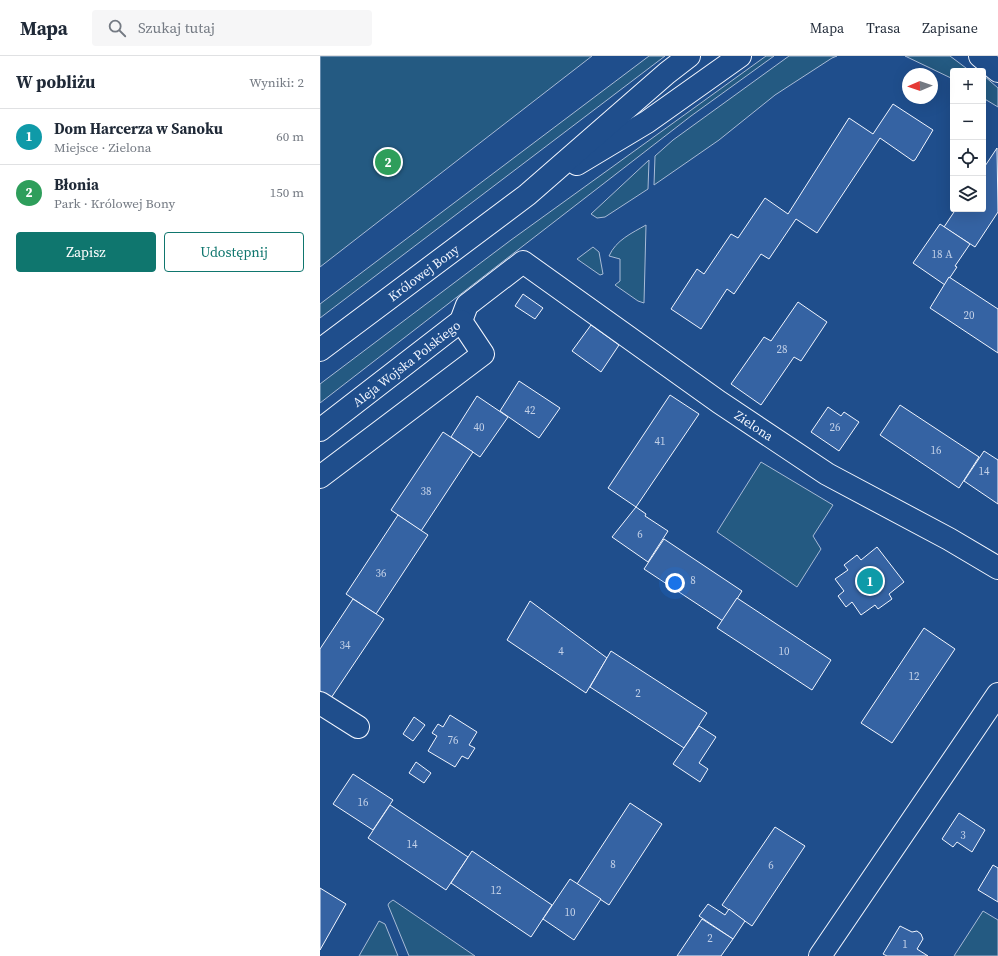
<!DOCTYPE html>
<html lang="pl">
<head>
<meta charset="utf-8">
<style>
  :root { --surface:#fff; --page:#f6f6f7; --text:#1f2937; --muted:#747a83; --line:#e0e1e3; --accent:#0f766e }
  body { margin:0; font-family:"Source Serif 4",serif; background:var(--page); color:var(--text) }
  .controls { position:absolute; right:12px; top:12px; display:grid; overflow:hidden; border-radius:4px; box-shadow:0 4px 16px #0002 }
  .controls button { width:36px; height:36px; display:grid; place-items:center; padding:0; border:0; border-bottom:1px solid var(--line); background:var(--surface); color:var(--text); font:20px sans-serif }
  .compass { position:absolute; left:582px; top:12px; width:36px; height:36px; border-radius:50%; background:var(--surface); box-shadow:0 4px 16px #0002; rotate:268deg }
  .you { position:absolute; left:355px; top:527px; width:14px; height:14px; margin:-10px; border:3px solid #fff; border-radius:50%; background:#1a73e8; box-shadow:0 0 0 6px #1a73e833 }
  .badge { display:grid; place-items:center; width:26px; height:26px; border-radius:50%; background:var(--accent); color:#fff; font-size:13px; font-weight:700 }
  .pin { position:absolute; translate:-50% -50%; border:2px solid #fff; box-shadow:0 1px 4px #0006 }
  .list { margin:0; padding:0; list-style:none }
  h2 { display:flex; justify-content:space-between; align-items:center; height:52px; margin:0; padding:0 16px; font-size:17px }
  h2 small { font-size:13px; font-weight:400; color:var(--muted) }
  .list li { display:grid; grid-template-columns:26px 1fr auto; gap:12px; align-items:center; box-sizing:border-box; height:56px; padding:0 16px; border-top:1px solid var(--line) }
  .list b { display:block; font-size:15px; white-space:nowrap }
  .list p { margin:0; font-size:13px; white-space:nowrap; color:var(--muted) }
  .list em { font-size:13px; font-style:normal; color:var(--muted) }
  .actions { display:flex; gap:8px; padding:12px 16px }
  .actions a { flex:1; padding:9px 0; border:1px solid var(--accent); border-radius:4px; text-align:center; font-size:14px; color:var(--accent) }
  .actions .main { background:var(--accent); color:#fff }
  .icon { flex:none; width:22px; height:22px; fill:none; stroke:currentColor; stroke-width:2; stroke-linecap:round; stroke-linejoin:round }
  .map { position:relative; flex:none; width:678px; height:900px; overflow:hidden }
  header { display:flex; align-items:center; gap:24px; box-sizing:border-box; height:56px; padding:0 20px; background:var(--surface); border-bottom:1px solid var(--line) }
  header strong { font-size:19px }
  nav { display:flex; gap:22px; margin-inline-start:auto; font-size:14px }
  .search { width:280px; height:36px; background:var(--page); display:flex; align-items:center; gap:10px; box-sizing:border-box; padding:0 14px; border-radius:4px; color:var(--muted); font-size:15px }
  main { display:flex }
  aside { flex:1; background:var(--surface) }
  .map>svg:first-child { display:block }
</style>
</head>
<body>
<header>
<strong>Mapa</strong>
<div class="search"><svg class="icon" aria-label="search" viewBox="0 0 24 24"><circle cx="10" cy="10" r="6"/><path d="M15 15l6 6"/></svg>Szukaj tutaj</div>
<nav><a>Mapa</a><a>Trasa</a><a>Zapisane</a></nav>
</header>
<main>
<aside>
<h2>W pobliżu<small>Wyniki: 2</small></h2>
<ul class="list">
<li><span class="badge" style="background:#0f9aa8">1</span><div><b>Dom Harcerza w Sanoku</b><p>Miejsce · Zielona</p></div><em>60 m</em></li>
<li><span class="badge" style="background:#2e9e5b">2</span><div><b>Błonia</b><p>Park · Królowej Bony</p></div><em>150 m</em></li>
</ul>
<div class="actions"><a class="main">Zapisz</a><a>Udostępnij</a></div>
</aside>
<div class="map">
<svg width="678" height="900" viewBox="0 0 678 900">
  <rect width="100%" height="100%" fill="#1f4e8c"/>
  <g fill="#245a82" stroke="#a8bbd7">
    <path d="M 0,0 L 272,0 L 0,211 Z"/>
    <path d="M 329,0 L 345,0 L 0,262 L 0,248 Z"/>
    <path d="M 446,0 L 454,0 L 371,60 L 0,347 L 0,328 L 191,184 Z"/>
    <path d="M 469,0 L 517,0 L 512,2 L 455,39 L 399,84 L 334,129 L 335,100 L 353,84 Z"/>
    <path d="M 585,0 L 630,0 L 650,15 L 633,15 L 633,23 Z"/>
    <path d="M 663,19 L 678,32 L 678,51 L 663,42 Z"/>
    <path d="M 329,104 L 328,133 L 285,161 L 277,162 L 271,158 Z"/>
    <path d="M 326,169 L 324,247 L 318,245 L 295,229 L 300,225 L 300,203 L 289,200 C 296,184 312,177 326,169 Z"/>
    <path d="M 273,191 L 279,196 L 283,218 L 280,219 L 257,203 Z"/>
    <path d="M 441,406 L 513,449 L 493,480 L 501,493 L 477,531 L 397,476 Z"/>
    <path d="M 73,844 L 155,900 L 89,900 L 68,849 L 69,847 Z"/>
    <path d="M 663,855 L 678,864 L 678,900 L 634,900 Z"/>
    <path d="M 59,865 L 65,868 L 78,900 L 39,900 Z"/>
  </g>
  <g fill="#3563a3" stroke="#f2f6ff">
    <path d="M 573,48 L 613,74 L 595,104 L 593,105 L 560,82 L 497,177 L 476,163 L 449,203 L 441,198 L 414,238 L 407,233 L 381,273 L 351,253 L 377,213 L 384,218 L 411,178 L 418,182 L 445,142 L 468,158 L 529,62 L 553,78 Z"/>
    <path d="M 677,92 L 678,156 L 655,191 L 624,171 L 636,153 L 663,153 L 663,113 Z"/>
    <path d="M 620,168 L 650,188 L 635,210 L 637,211 L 625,229 L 593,207 Z"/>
    <path d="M 629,221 L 678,253 L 678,297 L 610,252 Z"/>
    <path d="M 203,238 L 223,252 L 215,263 L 195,250 Z"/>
    <path d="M 478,246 L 507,266 L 481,305 L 474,301 L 441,349 L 411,328 L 444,281 L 451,285 Z"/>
    <path d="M 271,269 L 299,289 L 281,316 L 252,295 Z"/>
    <path d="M 199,325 L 240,352 L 219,382 L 180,355 Z"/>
    <path d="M 350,339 L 379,358 L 316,451 L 288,432 Z"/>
    <path d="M 157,340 L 188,361 L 160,401 L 131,381 Z"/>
    <path d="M 580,349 L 659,401 L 639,432 L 560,379 Z"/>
    <path d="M 508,351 L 521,360 L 524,356 L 539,366 L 519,395 L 491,376 Z"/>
    <path d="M 123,376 L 153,396 L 101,475 L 71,454 Z"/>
    <path d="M 664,395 L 678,404 L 678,448 L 644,425 Z"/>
    <path d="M 316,451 L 326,458 L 325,460 L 348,475 L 328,506 L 292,481 Z"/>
    <path d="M 78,459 L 108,479 L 56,558 L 26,538 Z"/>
    <path d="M 344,483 L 422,535 L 403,565 L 324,513 Z"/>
    <path d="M 557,491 L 584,526 L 569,538 L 572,543 L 558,553 L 555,549 L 541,559 L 532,546 L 526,551 L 518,540 L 524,535 L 515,523 L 528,514 L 524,509 L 537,499 L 541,504 Z"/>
    <path d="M 417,542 L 511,604 L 492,634 L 397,572 Z"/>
    <path d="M 33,543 L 64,563 L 11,642 L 0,635 L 0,593 Z"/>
    <path d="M 210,545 L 287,602 L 266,637 L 187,584 Z"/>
    <path d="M 604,572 L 635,593 L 572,687 L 541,667 Z"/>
    <path d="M 291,595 L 387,657 L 364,692 L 270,631 Z"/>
    <path d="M 130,659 L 157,676 L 149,689 L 155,692 L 148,703 L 142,700 L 135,711 L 108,695 L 117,680 L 112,677 L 118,668 L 123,671 Z"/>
    <path d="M 94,661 L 105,669 L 93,685 L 83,678 Z"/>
    <path d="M 379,670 L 396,681 L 379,707 L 388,713 L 380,726 L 353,708 Z"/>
    <path d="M 96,706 L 111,717 L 104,727 L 89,717 Z"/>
    <path d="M 33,718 L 73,744 L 53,774 L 13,748 Z"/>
    <path d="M 310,747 L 342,768 L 289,849 L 257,828 Z"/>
    <path d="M 70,749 L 148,801 L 126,834 L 48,782 Z"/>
    <path d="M 639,757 L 665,774 L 652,796 L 637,786 L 633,791 L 622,783 Z"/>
    <path d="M 455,771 L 485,790 L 432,870 L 402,849 Z"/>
    <path d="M 152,795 L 232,849 L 211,881 L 131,827 Z"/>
    <path d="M 673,809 L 678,812 L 678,846 L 658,834 Z"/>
    <path d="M 250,823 L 281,843 L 254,884 L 223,863 Z"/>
    <path d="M 0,832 L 26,848 L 0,894 Z"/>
    <path d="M 388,848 L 405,859 L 409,853 L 425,865 L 413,883 L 379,860 Z"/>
    <path d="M 382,863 L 413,883 L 401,900 L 357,900 Z"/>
    <path d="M 580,870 L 592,876 L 597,875 L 601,878 L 603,883 L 597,893 L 608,900 L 567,900 L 563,898 Z"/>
  </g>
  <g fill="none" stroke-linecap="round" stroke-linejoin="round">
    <defs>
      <g id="minor">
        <path id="s1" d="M 0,374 L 141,265 L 147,249 L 203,206 L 399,346 L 507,418 L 629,483 L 678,512"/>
        <path d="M 0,421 L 163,298 L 141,265"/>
        <path d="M 0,647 L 38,671"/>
        <path d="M 500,900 L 678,638"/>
      </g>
      <g id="major">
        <path d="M 660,0 L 678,15"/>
        <path d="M 257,108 L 327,66 L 420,0"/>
        <path id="s2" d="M 0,294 L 207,139 L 347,17 L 369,0"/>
      </g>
    </defs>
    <use href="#minor" stroke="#f2f6ff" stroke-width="24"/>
    <use href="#major" stroke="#f2f6ff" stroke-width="24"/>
    <use href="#minor" stroke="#1f4e8c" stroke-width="22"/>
    <use href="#major" stroke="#1f4e8c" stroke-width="22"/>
  </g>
  <g text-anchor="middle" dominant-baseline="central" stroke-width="3" stroke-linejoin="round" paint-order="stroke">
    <g font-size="11" fill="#c3d1e8">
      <text x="622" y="198">18 A</text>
      <text x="649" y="259">20</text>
      <text x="462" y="293">28</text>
      <text x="210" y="354">42</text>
      <text x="159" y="371">40</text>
      <text x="515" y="371">26</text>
      <text x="340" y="385">41</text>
      <text x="616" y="394">16</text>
      <text x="664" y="415">14</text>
      <text x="106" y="435">38</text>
      <text x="320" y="478">6</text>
      <text x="61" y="517">36</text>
      <text x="373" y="524">8</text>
      <text x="25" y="589">34</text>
      <text x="241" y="595">4</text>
      <text x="464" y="595">10</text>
      <text x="594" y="620">12</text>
      <text x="318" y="637">2</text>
      <text x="133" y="684">76</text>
      <text x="43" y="746">16</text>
      <text x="643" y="779">3</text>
      <text x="92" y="788">14</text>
      <text x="293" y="808">8</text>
      <text x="451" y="809">6</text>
      <text x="176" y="834">12</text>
      <text x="250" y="856">10</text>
      <text x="390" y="882">2</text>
      <text x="585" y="888">1</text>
    </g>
    <g font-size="13" fill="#f2f6ff" stroke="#1f4e8c">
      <text stroke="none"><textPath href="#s2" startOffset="129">Królowej Bony</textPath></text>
      <text stroke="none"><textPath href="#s1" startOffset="109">Aleja Wojska Polskiego</textPath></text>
      <text stroke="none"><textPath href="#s1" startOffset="549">Zielona</textPath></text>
    </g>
  </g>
</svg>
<div class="controls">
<button>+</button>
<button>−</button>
<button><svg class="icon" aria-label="locate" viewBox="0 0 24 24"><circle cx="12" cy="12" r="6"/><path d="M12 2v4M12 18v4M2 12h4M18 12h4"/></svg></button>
<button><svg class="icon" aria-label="layers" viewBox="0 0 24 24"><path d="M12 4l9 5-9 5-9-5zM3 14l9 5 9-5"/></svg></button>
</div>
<svg class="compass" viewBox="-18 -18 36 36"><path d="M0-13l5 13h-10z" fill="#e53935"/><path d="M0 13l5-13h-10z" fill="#747a83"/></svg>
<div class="you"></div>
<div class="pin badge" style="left:550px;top:525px;background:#0f9aa8">1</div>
<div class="pin badge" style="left:68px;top:106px;background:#2e9e5b">2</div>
</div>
</main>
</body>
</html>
